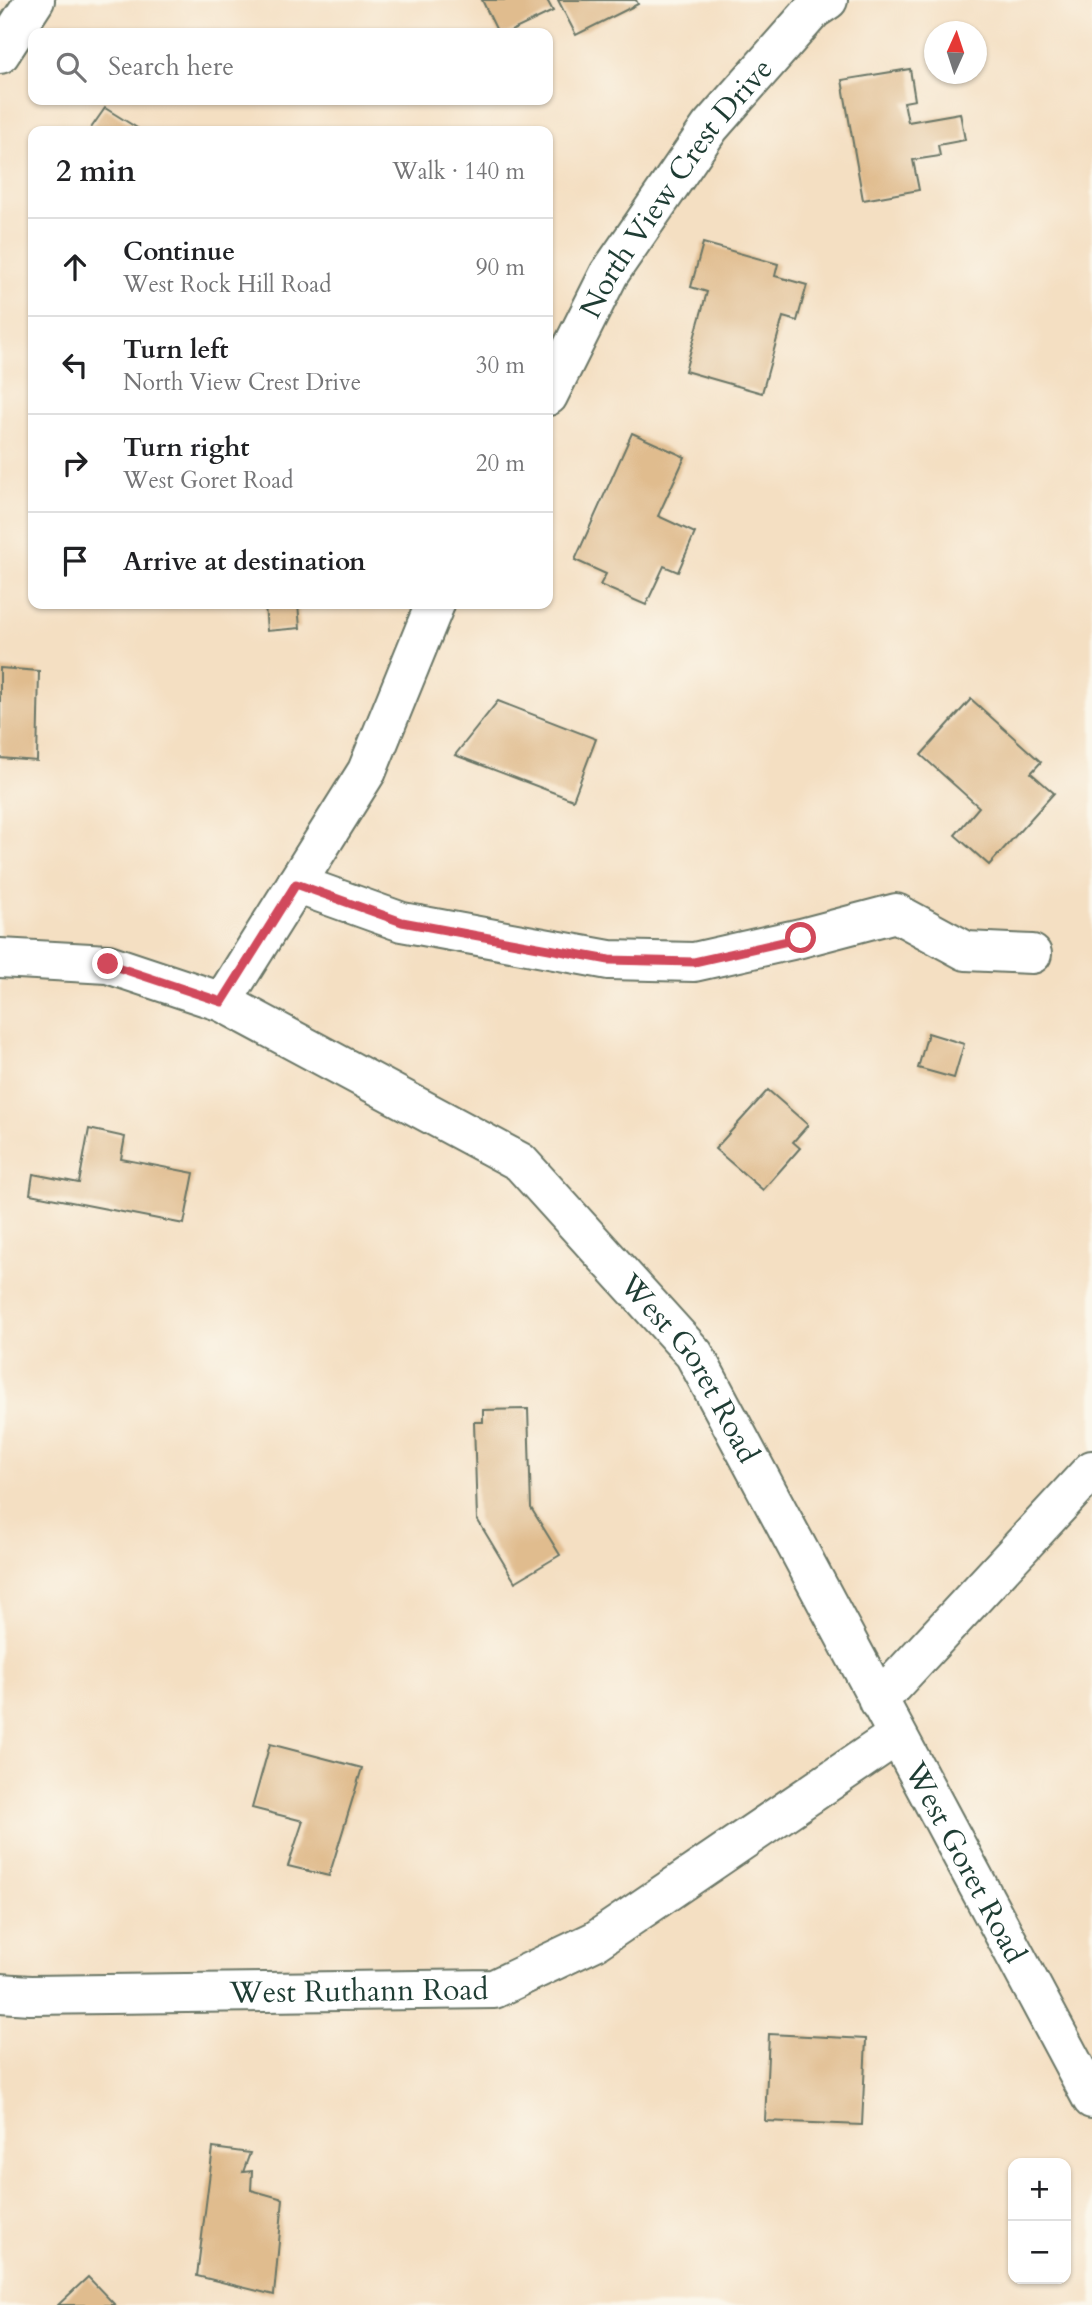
<!DOCTYPE html>
<html lang="en">
<head>
<meta charset="utf-8">
<style>
  :root { --surface:#fff; --page:#f2f2f2; --text:#202124; --muted:#757577; --line:#e0e0e0 }
  body { margin:0; font-family:Cardo,serif; background:var(--page); color:var(--text) }
  .controls { position:absolute; right:21px; bottom:21px; display:grid; overflow:hidden; border-radius:14px; box-shadow:0 2px 5px #0004 }
  .controls button { width:63px; height:63px; display:grid; place-items:center; padding:0; border:0; border-bottom:2px solid var(--line); background:var(--surface); color:var(--text); font:35px sans-serif }
  .compass { position:absolute; left:924px; top:21px; width:63px; height:63px; border-radius:50%; background:var(--surface); box-shadow:0 2px 5px #0004; rotate:3deg }
  .stop { position:absolute; width:21px; height:21px; margin:-16px; border:5px solid #d1495b; border-radius:50%; background:#fff }
  .stop.end { background:#d1495b; border-color:#fff; box-shadow:0 2px 7px #0008 }
  .list { margin:0; padding:0; list-style:none }
  h2 { display:flex; justify-content:space-between; align-items:center; height:91px; margin:0; padding:0 28px; font-size:30px }
  h2 small { font-size:23px; font-weight:400; color:var(--muted) }
  .list li { display:grid; grid-template-columns:46px 1fr auto; gap:21px; align-items:center; box-sizing:border-box; height:98px; padding:0 28px; border-top:2px solid var(--line) }
  .list b { display:block; font-size:26px; white-space:nowrap }
  .list p { margin:0; font-size:23px; white-space:nowrap; color:var(--muted) }
  .list em { font-size:23px; font-style:normal; color:var(--muted) }
  .icon { flex:none; width:38px; height:38px; fill:none; stroke:currentColor; stroke-width:2; stroke-linecap:round; stroke-linejoin:round }
  .map { position:relative; flex:none; width:1092px; height:2305px; overflow:hidden }
  .search { position:absolute; background:var(--surface); box-shadow:0 2px 5px #0004; left:28px; top:28px; width:525px; height:77px; display:flex; align-items:center; gap:18px; box-sizing:border-box; padding:0 24px; border-radius:14px; color:var(--muted); font-size:26px }
  .panel { position:absolute; background:var(--surface); box-shadow:0 2px 5px #0004; left:28px; top:126px; width:525px; height:483px; border-radius:14px }
  .map>svg:first-child { display:block }
</style>
</head>
<body>
<div class="map">
<svg width="1092" height="2305" viewBox="0 0 1092 2305">
  <rect width="100%" height="100%" fill="#fbf7ec"/>
  <filter id="ink" filterUnits="userSpaceOnUse"><feTurbulence type="fractalNoise" baseFrequency=".0143" numOctaves="2"/><feDisplacementMap in="SourceGraphic" scale="14" xChannelSelector="R" yChannelSelector="G"/><feConvolveMatrix kernelMatrix="1 2 1 2 8 2 1 2 1" color-interpolation-filters="sRGB"/></filter>
  <filter id="wash" filterUnits="userSpaceOnUse"><feTurbulence type="fractalNoise" baseFrequency=".00686" numOctaves="4" result="noise"/><feDisplacementMap in="SourceGraphic" scale="28" xChannelSelector="R" yChannelSelector="G"/><feGaussianBlur stdDeviation="1.57" result="paint"/><feColorMatrix in="noise" values="0 0 0 0 0 0 0 0 0 0 0 0 0 0 0 0 0 1.4 0 .05"/><feComposite in="paint" operator="in"/></filter>
  <g filter="url(#wash)">
    <rect width="100%" height="100%" fill="#f4dfc2"/>
    <g id="blocks">
      <g fill="#e0bc8e">
        <path d="M 482,0 L 547,0 L 553,11 L 507,33 L 498,33 Z"/>
        <path d="M 558,0 L 636,0 L 638,4 L 576,35 Z"/>
        <path d="M 910,69 L 915,100 L 904,102 L 908,122 L 960,113 L 965,140 L 938,145 L 940,156 L 913,160 L 919,190 L 863,200 L 842,80 Z"/>
        <path d="M 105,108 L 142,131 L 89,131 Z"/>
        <path d="M 703,243 L 778,264 L 775,276 L 807,285 L 797,321 L 783,317 L 762,393 L 685,371 L 707,292 L 691,287 Z"/>
        <path d="M 632,433 L 685,457 L 658,516 L 695,533 L 678,572 L 664,566 L 646,605 L 600,585 L 606,574 L 575,560 Z"/>
        <path d="M 265,604 L 298,604 L 300,628 L 267,631 Z"/>
        <path d="M 0,668 L 39,671 L 37,761 L 0,758 Z"/>
        <path d="M 971,699 L 1041,762 L 1031,773 L 1054,793 L 989,865 L 955,835 L 979,807 L 921,755 Z"/>
        <path d="M 498,701 L 596,739 L 573,800 L 455,755 Z"/>
        <path d="M 928,1033 L 964,1044 L 954,1078 L 918,1068 Z"/>
        <path d="M 768,1090 L 808,1125 L 793,1142 L 800,1148 L 763,1190 L 715,1149 Z"/>
        <path d="M 89,1129 L 125,1137 L 121,1159 L 194,1173 L 184,1224 L 30,1194 L 33,1174 L 79,1183 Z"/>
        <path d="M 528,1409 L 531,1508 L 560,1555 L 515,1582 L 477,1519 L 474,1422 L 483,1422 L 483,1410 Z"/>
        <path d="M 270,1744 L 362,1768 L 329,1876 L 288,1866 L 303,1821 L 252,1808 Z"/>
        <path d="M 769,2034 L 866,2039 L 862,2125 L 765,2121 Z"/>
        <path d="M 213,2148 L 250,2153 L 243,2172 L 252,2171 L 251,2190 L 283,2199 L 274,2295 L 197,2276 Z"/>
        <path d="M 88,2277 L 115,2305 L 58,2305 Z"/>
      </g>
    </g>
  </g>
  <g filter="url(#ink)">
    <use href="#blocks" fill-opacity="0" stroke="#6a7666" stroke-width="2"/>
    <g fill="none" stroke-linecap="round" stroke-linejoin="round">
      <defs>
        <g id="minor">
          <path d="M 0,54 L 35,0"/>
          <path id="s1" d="M 548,396 L 609,274 L 710,127 L 813,10 L 828,0"/>
          <path d="M 296,884 L 402,922 L 609,960 L 694,962 L 801,938 L 896,913 L 966,951 L 1032,954"/>
          <path id="s2" d="M 0,958 L 108,964 L 222,1002 L 520,1162 L 694,1354 L 1092,2099"/>
          <path d="M 222,1002 L 367,771 L 435,604"/>
          <path d="M 878,1701 L 1092,1470"/>
          <path id="s3" d="M 0,1993 L 30,1995 L 494,1989 L 595,1941 L 896,1736"/>
        </g>
      </defs>
      <use href="#minor" stroke="#6a7666" stroke-width="42"/>
      <use href="#minor" stroke="#fff" stroke-width="38"/>
    </g>
  </g>
  <g fill="none" stroke-linecap="round" stroke-linejoin="round" filter="url(#ink)">
    <path stroke="#d1495b" stroke-width="9" d="M 108,964 L 222,1002 L 296,884 L 402,922 L 609,960 L 694,962 L 801,938"/>
  </g>
  <g text-anchor="middle" dominant-baseline="central" stroke-width="5" stroke-linejoin="round" paint-order="stroke">
    <g font-size="30" fill="#1f3d34" stroke="#fbf7ec">
      <text stroke="none"><textPath href="#s1" startOffset="245">North View Crest Drive</textPath></text>
      <text stroke="none"><textPath href="#s2" startOffset="835">West Goret Road</textPath></text>
      <text stroke="none"><textPath href="#s2" startOffset="1402">West Goret Road</textPath></text>
      <text stroke="none"><textPath href="#s3" startOffset="359">West Ruthann Road</textPath></text>
    </g>
  </g>
</svg>
<div class="controls">
<button>+</button>
<button>−</button>
</div>
<svg class="compass" viewBox="-18 -18 36 36"><path d="M0-13l5 13h-10z" fill="#e53935"/><path d="M0 13l5-13h-10z" fill="#757577"/></svg>
<div class="stop" style="left:801px;top:938px"></div>
<div class="stop end" style="left:108px;top:964px"></div>
<div class="search"><svg class="icon" aria-label="search" viewBox="0 0 24 24"><circle cx="10" cy="10" r="6"/><path d="M15 15l6 6"/></svg>Search here</div>
<section class="panel">
<h2>2 min<small>Walk · 140 m</small></h2>
<ul class="list">
<li><svg class="icon" aria-label="ahead" viewBox="0 0 24 24"><path d="M12 20V5M6 11l6-6 6 6"/></svg><div><b>Continue</b><p>West Rock Hill Road</p></div><em>90 m</em></li>
<li><svg class="icon" aria-label="left" viewBox="0 0 24 24"><path d="M17 20v-9H6M10 6l-5 5 5 5"/></svg><div><b>Turn left</b><p>North View Crest Drive</p></div><em>30 m</em></li>
<li><svg class="icon" aria-label="right" viewBox="0 0 24 24"><path d="M7 20v-9h11M14 6l5 5-5 5"/></svg><div><b>Turn right</b><p>West Goret Road</p></div><em>20 m</em></li>
<li><svg class="icon" aria-label="arrive" viewBox="0 0 24 24"><path d="M6 21V4h12l-3 4 3 4H6"/></svg><div><b>Arrive at destination</b></div></li>
</ul>
</section>
</div>
</body>
</html>
